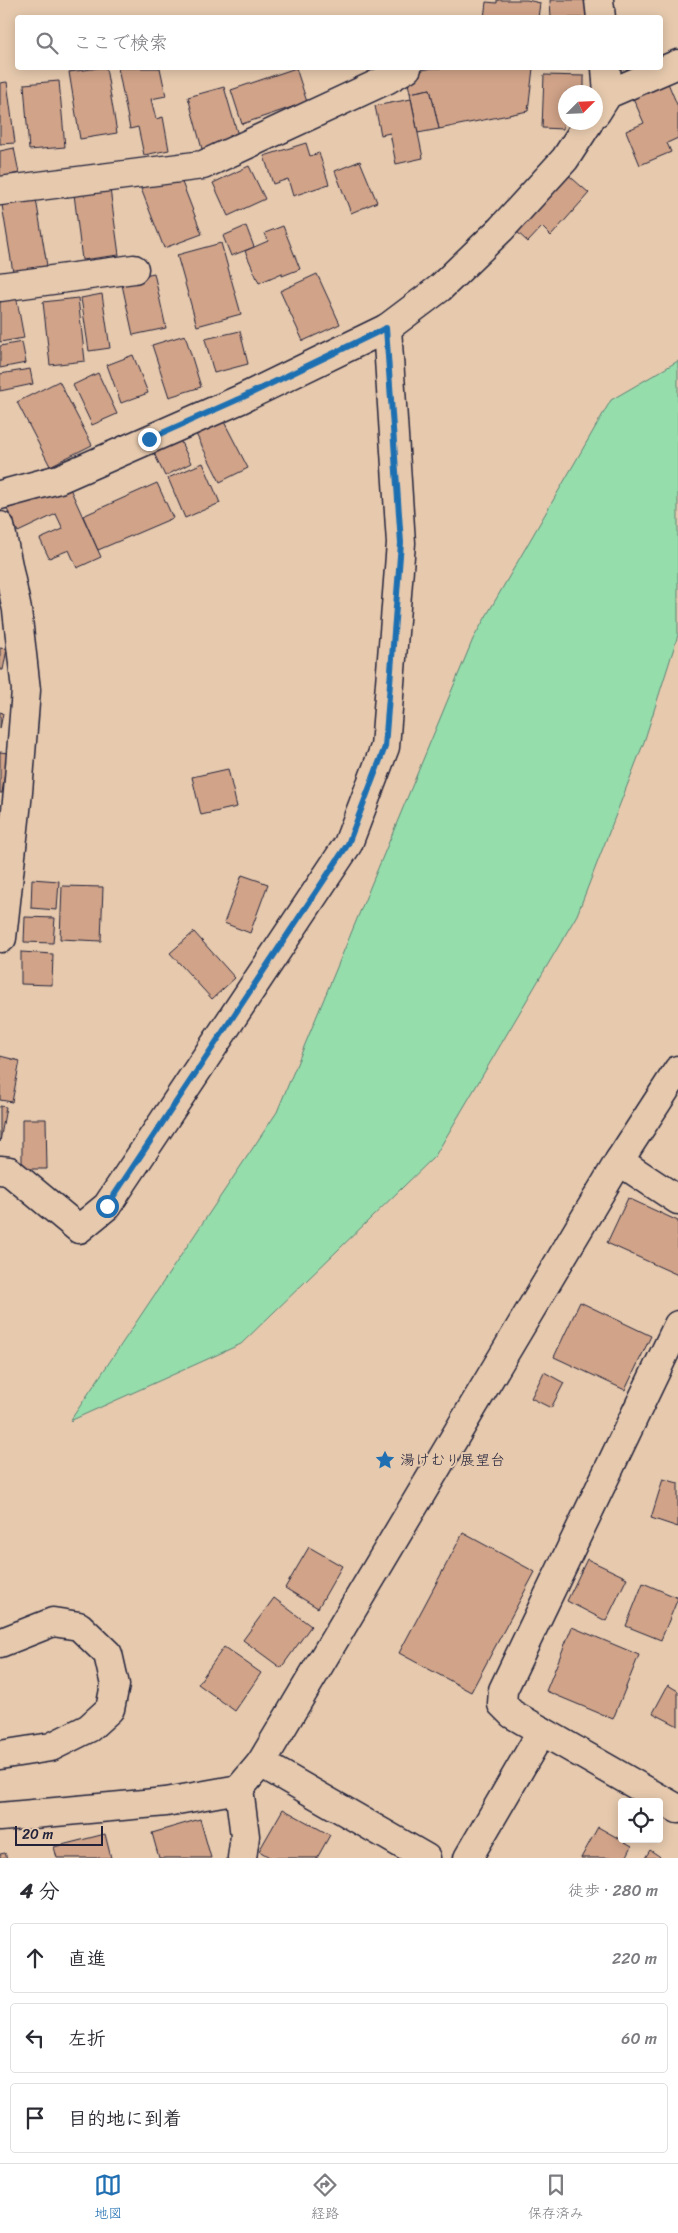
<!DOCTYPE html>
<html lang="ja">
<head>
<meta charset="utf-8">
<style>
  :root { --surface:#fff; --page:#f2f2f3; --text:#2b2b33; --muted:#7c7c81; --line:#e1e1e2; --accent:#1f6fb2 }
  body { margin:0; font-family:Sriracha,"Klee One",sans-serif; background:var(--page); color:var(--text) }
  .controls { position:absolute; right:15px; bottom:15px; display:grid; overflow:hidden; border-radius:5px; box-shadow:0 2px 12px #0003 }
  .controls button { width:45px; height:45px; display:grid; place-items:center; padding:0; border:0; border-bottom:1px solid var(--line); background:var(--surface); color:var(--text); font:25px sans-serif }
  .compass { position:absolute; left:558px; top:85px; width:45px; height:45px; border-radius:50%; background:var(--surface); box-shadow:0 2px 12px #0003; rotate:66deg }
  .scale { position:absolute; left:15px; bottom:12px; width:88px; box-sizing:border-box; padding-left:5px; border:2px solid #22223b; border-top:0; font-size:14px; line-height:18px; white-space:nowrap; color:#22223b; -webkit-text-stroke:4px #e7caae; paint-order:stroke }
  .stop { position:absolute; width:15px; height:15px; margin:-11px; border:4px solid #1f6fb2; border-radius:50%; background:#fff }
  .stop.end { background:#1f6fb2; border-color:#fff; box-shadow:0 1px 5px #0008 }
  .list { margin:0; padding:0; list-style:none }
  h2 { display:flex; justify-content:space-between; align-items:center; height:65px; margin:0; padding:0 20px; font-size:21px }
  h2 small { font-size:16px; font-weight:400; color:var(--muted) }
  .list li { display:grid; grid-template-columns:32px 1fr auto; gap:15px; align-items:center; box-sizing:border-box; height:70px; margin:0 10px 10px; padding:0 10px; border:1px solid var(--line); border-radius:5px }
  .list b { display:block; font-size:19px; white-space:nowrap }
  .list em { font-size:16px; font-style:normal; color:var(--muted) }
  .icon { flex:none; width:28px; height:28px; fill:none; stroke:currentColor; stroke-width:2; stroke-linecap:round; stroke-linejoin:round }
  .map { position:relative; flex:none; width:678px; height:1858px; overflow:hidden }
  .search { position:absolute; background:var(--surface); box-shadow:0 2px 12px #0003; left:15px; right:15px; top:15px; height:55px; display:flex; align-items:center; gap:12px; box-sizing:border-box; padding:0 18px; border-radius:5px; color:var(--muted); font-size:19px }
  .sheet { height:305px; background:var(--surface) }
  nav { display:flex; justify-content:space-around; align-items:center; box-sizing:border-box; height:70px; border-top:1px solid var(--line); background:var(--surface); font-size:14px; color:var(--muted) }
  nav a { display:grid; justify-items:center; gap:2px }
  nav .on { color:var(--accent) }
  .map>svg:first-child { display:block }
</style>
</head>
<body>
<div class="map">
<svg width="678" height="1858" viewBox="0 0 678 1858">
  <rect width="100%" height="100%" fill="#e7caae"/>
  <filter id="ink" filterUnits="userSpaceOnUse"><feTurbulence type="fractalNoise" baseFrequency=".02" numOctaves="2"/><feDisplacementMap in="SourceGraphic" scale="10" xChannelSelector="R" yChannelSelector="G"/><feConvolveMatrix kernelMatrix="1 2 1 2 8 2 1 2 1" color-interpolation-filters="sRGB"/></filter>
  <g filter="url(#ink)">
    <path fill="#96ddac" stroke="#5c8074" d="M 678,361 L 678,635 L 644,742 L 577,915 L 435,1156 L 241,1344 L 70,1421 L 277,1112 L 473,639 L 611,400 Z"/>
    <g fill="#d1a489" stroke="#22223b">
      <path d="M 497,0 L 527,0 L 540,3 L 538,18 L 484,18 L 486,2 L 497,3 Z"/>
      <path d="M 550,0 L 587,0 L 589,18 L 551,18 Z"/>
      <path d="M 99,68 L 106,68 L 117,133 L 80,139 L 69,72 Z"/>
      <path d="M 118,68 L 160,68 L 166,96 L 151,99 L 156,119 L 163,117 L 169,150 L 144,155 L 138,127 L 130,129 Z"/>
      <path d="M 296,68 L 307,102 L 242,124 L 231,90 Z"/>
      <path d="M 433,68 L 533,68 L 528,111 L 439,129 L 430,89 L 410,93 L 406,73 Z"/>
      <path d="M 548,68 L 569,68 L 569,71 Z"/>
      <path d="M 544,75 L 584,76 L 584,92 L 566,92 L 563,129 L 542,128 Z"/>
      <path d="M 59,81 L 65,147 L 29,150 L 24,84 Z"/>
      <path d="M 7,82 L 15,143 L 0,144 L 0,83 Z"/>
      <path d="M 668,83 L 678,107 L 678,138 L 667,143 L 671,152 L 640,165 L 626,131 L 644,123 L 633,98 Z"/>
      <path d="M 224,87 L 239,139 L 202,149 L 188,97 Z"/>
      <path d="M 430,89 L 439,129 L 418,133 L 410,93 Z"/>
      <path d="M 411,99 L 423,158 L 396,164 L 390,133 L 381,135 L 375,106 Z"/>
      <path d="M 306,143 L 310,156 L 319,153 L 329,184 L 293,196 L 288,179 L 273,184 L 264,156 Z"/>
      <path d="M 14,148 L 19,173 L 0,177 L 0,151 Z"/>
      <path d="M 360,161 L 377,202 L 351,213 L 335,171 Z"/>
      <path d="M 249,166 L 265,199 L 228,216 L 213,183 Z"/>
      <path d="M 178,172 L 202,234 L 164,248 L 140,186 Z"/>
      <path d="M 566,173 L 589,193 L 551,236 L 542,227 L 528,242 L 515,230 Z"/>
      <path d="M 110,189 L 119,255 L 82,260 L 74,194 Z"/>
      <path d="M 36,199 L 47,266 L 13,272 L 2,205 Z"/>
      <path d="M 246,226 L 254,247 L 231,256 L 223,236 Z"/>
      <path d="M 283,226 L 300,269 L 282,276 L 282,273 L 259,283 L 245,251 L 268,241 L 265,233 Z"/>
      <path d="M 221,243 L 241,314 L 197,326 L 177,255 Z"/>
      <path d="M 154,273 L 166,328 L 133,335 L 121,280 Z"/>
      <path d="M 317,274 L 340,324 L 303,341 L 280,291 Z"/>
      <path d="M 102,294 L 110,348 L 89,351 L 81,298 Z"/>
      <path d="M 16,295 L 24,338 L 0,342 L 0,298 Z"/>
      <path d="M 78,298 L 85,361 L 50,365 L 43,302 Z"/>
      <path d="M 240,331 L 248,364 L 214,373 L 205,339 Z"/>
      <path d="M 185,335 L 201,387 L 169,397 L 152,345 Z"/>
      <path d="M 22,342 L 26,363 L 0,368 L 0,346 Z"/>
      <path d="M 133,355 L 148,393 L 121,403 L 107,365 Z"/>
      <path d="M 30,369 L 33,384 L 0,391 L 0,374 Z"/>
      <path d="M 98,373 L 117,414 L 92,425 L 73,385 Z"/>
      <path d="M 59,381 L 92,445 L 50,466 L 17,402 Z"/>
      <path d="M 220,414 L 248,468 L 220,482 L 193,428 Z"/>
      <path d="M 177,434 L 191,463 L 165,476 L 151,447 Z"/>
      <path d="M 203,463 L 220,503 L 185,518 L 168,478 Z"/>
      <path d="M 67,482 L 101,557 L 77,568 L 69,550 L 49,558 L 40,539 L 63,529 L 56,514 L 18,532 L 7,509 Z"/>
      <path d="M 157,483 L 173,518 L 98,550 L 83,516 Z"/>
      <path d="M 0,648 L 7,649 L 3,670 L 0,670 Z"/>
      <path d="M 0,712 L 3,713 L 0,729 Z"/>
      <path d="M 0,752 L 8,753 L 2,793 L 0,793 Z"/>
      <path d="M 228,769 L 237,807 L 201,815 L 192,777 Z"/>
      <path d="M 242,875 L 268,884 L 250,933 L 224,923 Z"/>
      <path d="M 32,879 L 59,881 L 57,910 L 31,908 Z"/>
      <path d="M 62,886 L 103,887 L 101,941 L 60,939 Z"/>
      <path d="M 25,917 L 55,918 L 53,943 L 24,942 Z"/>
      <path d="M 194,932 L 235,978 L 212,999 L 170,953 Z"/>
      <path d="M 21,952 L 53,954 L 52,985 L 21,984 Z"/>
      <path d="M 0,1056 L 20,1061 L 12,1102 L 0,1100 Z"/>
      <path d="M 0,1106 L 6,1107 L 0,1142 Z"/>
      <path d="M 22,1119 L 46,1119 L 47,1169 L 22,1169 Z"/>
      <path d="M 628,1198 L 678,1221 L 678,1275 L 607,1243 Z"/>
      <path d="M 580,1302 L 651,1336 L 625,1390 L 554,1357 Z"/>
      <path d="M 544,1372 L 564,1383 L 551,1408 L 531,1398 Z"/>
      <path d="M 663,1479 L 678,1483 L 678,1527 L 651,1518 Z"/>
      <path d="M 463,1533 L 535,1572 L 471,1692 L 399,1653 Z"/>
      <path d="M 309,1547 L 342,1566 L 318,1608 L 285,1588 Z"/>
      <path d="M 587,1559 L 627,1578 L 606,1621 L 567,1601 Z"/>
      <path d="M 643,1583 L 678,1598 L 661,1640 L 626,1626 Z"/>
      <path d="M 274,1598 L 311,1626 L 281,1668 L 243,1640 Z"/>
      <path d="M 572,1627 L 639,1655 L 613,1719 L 546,1691 Z"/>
      <path d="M 224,1647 L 261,1673 L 235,1711 L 198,1684 Z"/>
      <path d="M 668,1685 L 678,1691 L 678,1726 L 653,1713 Z"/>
      <path d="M 283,1809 L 330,1835 L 317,1858 L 271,1858 L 259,1851 Z"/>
      <path d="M 200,1819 L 211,1858 L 159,1858 L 152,1833 Z"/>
      <path d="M 598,1827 L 632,1846 L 626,1858 L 581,1858 Z"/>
      <path d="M 105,1834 L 111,1858 L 57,1858 L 54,1847 Z"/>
      <path d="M 650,1850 L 662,1858 L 645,1858 Z"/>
      <path d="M 5,1853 L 7,1858 L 0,1858 L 0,1854 Z"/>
    </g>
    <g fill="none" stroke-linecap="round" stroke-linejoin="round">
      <defs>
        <g id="minor">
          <path d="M 599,0 L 601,18"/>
          <path d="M 606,68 L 608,94"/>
          <path d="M 596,113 L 608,94 L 678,64"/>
          <path d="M 0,191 L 203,165 L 386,80 L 407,68"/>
          <path d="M 0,287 L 134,269"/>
          <path d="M 0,495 L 59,479 L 241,399 L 387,328 L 440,288 L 501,229 L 565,159 L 589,122"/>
          <path d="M 0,526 L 17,610 L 26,690 L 18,792 L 2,938"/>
          <path d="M 619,1161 L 678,1200"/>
          <path d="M 0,1170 L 9,1171 L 79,1229 L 107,1206 L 348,844 L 385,747 L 401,543 L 387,328"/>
          <path d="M 678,1325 L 503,1690 L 502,1704 L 512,1714 L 678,1809"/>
          <path d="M 0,1643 L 53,1622 L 79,1626 L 108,1654 L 115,1685 L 110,1709 L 89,1728 L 51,1747 L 0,1755"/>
          <path d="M 261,1763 L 426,1858"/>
          <path d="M 239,1789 L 245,1836 L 242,1858"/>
          <path d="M 0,1817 L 166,1802 L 239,1789 L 261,1763 L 619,1161 L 678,1070"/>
          <path d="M 468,1858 L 542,1731"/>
        </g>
      </defs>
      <use href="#minor" stroke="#22223b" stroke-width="31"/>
      <use href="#minor" stroke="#e7caae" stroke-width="28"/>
    </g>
  </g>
  <g fill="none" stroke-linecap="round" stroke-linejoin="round" filter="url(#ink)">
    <path stroke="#1f6fb2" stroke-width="6" d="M 107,1206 L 348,844 L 385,747 L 401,543 L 386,328 L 241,398 L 149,439"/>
  </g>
  <defs>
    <symbol id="sight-bare" viewBox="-9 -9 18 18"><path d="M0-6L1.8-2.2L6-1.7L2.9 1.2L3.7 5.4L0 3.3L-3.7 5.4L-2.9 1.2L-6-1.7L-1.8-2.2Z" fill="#1f6fb2" stroke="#e7caae" stroke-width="2.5" paint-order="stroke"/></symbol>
  </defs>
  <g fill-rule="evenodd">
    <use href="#sight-bare" x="371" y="1446" width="28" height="28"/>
  </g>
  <g text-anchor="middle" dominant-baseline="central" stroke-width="4" stroke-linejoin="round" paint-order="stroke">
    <g font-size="15" fill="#22223b" stroke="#e7caae" text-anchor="start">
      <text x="400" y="1460">湯けむり展望台</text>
    </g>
  </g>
</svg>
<div class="controls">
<button><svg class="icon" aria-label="locate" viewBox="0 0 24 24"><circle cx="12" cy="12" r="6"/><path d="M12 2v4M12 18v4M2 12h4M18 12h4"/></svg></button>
</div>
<svg class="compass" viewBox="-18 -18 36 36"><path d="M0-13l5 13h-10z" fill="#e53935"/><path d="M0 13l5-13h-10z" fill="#7c7c81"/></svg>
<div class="scale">20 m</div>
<div class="stop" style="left:107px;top:1206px"></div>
<div class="stop end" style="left:149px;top:439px"></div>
<div class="search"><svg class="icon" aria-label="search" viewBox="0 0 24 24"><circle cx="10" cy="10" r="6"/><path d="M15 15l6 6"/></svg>ここで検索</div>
</div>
<section class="sheet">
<h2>4 分<small>徒歩 · 280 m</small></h2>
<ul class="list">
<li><svg class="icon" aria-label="ahead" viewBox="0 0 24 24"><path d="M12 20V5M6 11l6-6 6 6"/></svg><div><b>直進</b></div><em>220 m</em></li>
<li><svg class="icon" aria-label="left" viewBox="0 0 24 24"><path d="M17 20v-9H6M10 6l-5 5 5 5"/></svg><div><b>左折</b></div><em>60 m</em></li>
<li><svg class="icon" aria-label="arrive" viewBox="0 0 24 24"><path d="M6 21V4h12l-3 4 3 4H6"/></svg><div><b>目的地に到着</b></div></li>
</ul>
</section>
<nav>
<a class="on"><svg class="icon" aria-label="map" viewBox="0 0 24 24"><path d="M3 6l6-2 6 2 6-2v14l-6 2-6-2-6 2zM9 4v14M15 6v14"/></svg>地図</a>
<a><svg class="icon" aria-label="directions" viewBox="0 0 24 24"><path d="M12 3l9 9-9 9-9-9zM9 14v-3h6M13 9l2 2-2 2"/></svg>経路</a>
<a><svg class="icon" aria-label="saved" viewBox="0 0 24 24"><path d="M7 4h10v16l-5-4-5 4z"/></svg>保存済み</a>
</nav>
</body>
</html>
